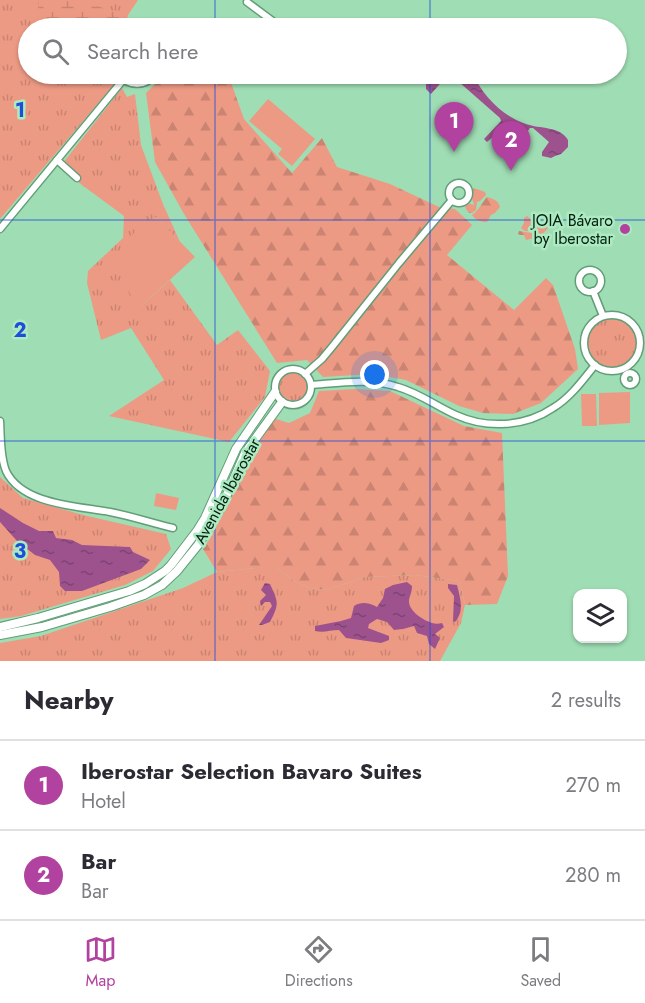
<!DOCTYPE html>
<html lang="en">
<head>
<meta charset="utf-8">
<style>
  :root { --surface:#fff; --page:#f2f2f3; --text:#2b2b33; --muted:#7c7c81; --line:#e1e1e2; --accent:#b2429f }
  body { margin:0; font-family:Jost,sans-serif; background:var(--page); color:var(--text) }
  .controls { position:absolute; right:18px; bottom:18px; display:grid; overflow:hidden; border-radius:12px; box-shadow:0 2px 4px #0004 }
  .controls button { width:54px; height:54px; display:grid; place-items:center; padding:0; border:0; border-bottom:2px solid var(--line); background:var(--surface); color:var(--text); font:30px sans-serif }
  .you { position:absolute; left:375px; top:375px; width:21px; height:21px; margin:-15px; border:4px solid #fff; border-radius:50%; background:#1a73e8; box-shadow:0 0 0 9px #1a73e833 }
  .badge { display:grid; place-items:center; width:39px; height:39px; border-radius:50%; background:var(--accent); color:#fff; font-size:20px; font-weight:700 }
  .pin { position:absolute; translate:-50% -50px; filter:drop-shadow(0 2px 3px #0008) }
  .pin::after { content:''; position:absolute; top:32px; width:21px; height:18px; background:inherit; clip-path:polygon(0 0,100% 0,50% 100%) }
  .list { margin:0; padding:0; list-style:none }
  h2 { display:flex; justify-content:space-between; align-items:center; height:78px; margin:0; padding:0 24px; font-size:26px }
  h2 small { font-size:20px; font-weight:400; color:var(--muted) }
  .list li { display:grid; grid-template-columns:39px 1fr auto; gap:18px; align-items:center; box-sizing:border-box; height:90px; padding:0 24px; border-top:2px solid var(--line) }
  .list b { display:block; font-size:22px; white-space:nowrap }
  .list p { margin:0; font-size:20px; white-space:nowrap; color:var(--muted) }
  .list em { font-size:20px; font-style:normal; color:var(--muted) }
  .icon { flex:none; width:33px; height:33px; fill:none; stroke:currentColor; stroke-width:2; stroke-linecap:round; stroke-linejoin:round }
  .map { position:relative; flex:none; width:645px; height:661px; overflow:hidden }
  .search { position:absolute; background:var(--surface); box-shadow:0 2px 4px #0004; left:18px; right:18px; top:18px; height:66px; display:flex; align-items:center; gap:15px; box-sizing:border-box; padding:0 21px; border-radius:33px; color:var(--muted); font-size:22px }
  .sheet { height:258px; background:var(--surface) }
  nav { display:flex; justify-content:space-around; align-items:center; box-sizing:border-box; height:84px; border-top:2px solid var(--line); background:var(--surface); font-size:16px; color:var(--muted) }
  nav a { display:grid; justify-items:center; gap:3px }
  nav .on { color:var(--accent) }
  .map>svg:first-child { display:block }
</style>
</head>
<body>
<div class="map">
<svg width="645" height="661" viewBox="0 0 645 661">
  <defs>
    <pattern id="grass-tufts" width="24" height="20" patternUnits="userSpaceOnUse" patternTransform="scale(1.5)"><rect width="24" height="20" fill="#ed9a84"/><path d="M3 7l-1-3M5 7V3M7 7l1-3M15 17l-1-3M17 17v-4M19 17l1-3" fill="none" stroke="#ca8471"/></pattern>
    <pattern id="forest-firs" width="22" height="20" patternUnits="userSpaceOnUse" patternTransform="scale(1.5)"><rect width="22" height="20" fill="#ed9a84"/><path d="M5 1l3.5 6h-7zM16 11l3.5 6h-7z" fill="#ca8471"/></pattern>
    <pattern id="wetland-marsh" width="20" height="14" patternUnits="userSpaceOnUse" patternTransform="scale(1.5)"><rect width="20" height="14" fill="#ed9a84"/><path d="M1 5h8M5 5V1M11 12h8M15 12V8" fill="none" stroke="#ca8471"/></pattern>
    <pattern id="water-ripples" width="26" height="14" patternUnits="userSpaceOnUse" patternTransform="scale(1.5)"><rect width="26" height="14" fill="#9d528e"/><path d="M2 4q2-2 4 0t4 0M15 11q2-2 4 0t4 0" fill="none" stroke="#7e4373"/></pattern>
  </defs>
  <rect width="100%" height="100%" fill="#9fddb4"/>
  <g fill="url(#grass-tufts)">
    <path d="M 0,0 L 138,0 L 128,15 L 125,28 L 28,28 L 28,74 L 114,74 L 118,80 L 0,219 Z"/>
    <path d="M 122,88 L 127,97 L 135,94 L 141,145 L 163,204 L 180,242 L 156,217 L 141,306 L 170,280 L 217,345 L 238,330 L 270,371 L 265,397 L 229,442 L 109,416 L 164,380 L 131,328 L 101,340 L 87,283 L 88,271 L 123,238 L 124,216 L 59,168 Z"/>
    <circle cx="612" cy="343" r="28"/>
    <circle cx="293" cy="387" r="18"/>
    <path d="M 0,477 L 23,498 L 83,515 L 166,534 L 171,549 L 153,571 L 125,585 L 21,616 L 0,619 Z"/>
    <path d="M 255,568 L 277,568 L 294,581 L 310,588 L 327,590 L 364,577 L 415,575 L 460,581 L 465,605 L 461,623 L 440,661 L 0,661 L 0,643 L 41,636 L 183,588 L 217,572 Z"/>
  </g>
  <g fill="url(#forest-firs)">
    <path d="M 172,74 L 228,74 L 244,119 L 292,173 L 322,138 L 337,167 L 390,184 L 439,207 L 455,209 L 472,225 L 447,255 L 514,310 L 546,278 L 553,285 L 575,349 L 578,369 L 541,403 L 513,414 L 483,413 L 459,406 L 406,380 L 373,374 L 323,377 L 307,360 L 277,363 L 184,214 L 155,162 L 146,93 L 156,83 Z"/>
    <path d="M 474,188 L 485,192 L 486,195 L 480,201 L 477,202 L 476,210 L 472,213 L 469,213 L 466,209 L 465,206 L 468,203 L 474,205 L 471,194 Z"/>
    <path d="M 487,197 C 494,199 498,200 500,207 L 495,213 L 491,215 L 487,222 C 479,222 476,220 472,215 C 479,210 481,204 487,197 Z"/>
    <path d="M 527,216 L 539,226 L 542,223 L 559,216 L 539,238 L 534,238 L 526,240 L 524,235 L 520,235 L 518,234 L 519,231 L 531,233 L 535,229 L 535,226 L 529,231 L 525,231 L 521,228 L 524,223 L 524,218 Z"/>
    <path d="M 356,389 L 390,391 L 464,426 L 502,433 L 508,576 L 497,604 L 465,605 L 460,581 L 415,575 L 364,577 L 327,590 L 310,588 L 294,581 L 277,568 L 255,568 L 217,572 L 203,549 L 211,537 L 251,453 L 273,418 L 289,423 L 310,413 L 319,391 Z"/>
  </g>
  <path fill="url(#wetland-marsh)" d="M 38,0 L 82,0 L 83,4 C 101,7 112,8 126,20 L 125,28 L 48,28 C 42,20 37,10 38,0 Z"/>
  <g fill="#ed9a84">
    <path d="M 268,99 L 315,139 L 292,166 L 278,154 L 282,149 L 249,121 Z"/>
    <path d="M 156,217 L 195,257 L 141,306 L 130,294 L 122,276 L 120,254 L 134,233 L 149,220 Z"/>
    <path d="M 630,392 L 630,423 L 599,425 L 599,393 Z"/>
    <path d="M 581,394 L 596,394 L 597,426 L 582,426 Z"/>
    <path d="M 156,493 L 179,498 L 176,510 L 154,506 Z"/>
  </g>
  <g fill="url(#water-ripples)">
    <path d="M 426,74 L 473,74 C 483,96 502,116 526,124 C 540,129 560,126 568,140 L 568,147 L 561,154 L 555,156 L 551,158 L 542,156 L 542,152 L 549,142 L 533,128 L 530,128 L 527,132 L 523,132 L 521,134 L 518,132 L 507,134 L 503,130 L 500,131 L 487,142 L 484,139 L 501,121 L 500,118 L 451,75 L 446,77 L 431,94 L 426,89 Z"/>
    <path d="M 0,508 L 23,523 L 39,531 L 53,531 L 56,538 L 72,540 L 82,545 L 130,547 L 133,552 L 150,560 L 141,569 L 82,591 L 65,591 L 60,586 L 59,572 L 50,560 L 35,555 L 17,541 L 0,522 Z"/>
    <path d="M 407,582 L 412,586 C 412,592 410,595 409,600 C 408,611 423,620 432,623 C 435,624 439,624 442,623 L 444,627 L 435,634 L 440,638 L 435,649 L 429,644 L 427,636 L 417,633 L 414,626 L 403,629 L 394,630 L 387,622 L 377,619 L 369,624 L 368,628 L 389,636 L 389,640 L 381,643 L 346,638 L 339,630 C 330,630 324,633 315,631 L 315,626 L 341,621 L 351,618 L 354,606 C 362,601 369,603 377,607 L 383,598 L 385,589 L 393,585 Z"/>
    <path d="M 265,583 L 270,584 C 278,602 280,603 270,622 L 262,625 L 259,625 L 272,606 L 270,602 L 265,602 L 261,606 L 260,601 L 266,595 L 261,590 Z"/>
    <path d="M 448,584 L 457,585 C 460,598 465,611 455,622 L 453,621 L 454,596 L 448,588 Z"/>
  </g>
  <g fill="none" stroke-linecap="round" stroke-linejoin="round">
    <defs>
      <g id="minor">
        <path d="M 247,2 L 282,28"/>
        <path d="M 118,74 C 129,87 145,87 156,74"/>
        <path d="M 57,160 L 77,178"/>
        <circle cx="459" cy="193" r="10"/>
        <path d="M 0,229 L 123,80"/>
        <circle cx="590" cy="281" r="11"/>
        <path d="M 593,291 L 603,316"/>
        <circle cx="612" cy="343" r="28"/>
        <circle cx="293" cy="387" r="18"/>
        <circle cx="630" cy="379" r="6"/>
        <path d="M 305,374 L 322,359 L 332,347 L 399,263 L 452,200"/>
        <path d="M 311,385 C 339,383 370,378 398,387 C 419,393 436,406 456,415 C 487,429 525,427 553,408 C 570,398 583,380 595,365"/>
        <path d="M 0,421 C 1,437 0,456 6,471 C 22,505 78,506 110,512 C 131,516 152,523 173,528"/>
      </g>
      <g id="tertiary">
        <path d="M 0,627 L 38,618 L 129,591 L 145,584 L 165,571 L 171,565 L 197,531 L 205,518 L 236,449 L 275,392"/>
        <path d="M 0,635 L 42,627 L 110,607 L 144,595 L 162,585 L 177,571 L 198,545 L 222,506 L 245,453 L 282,402"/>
      </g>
    </defs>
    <use href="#minor" stroke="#619e77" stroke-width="9"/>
    <use href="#tertiary" stroke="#619e77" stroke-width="10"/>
    <use href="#minor" stroke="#fff" stroke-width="6"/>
    <use href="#tertiary" stroke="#fff" stroke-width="8"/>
  </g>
  <path fill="none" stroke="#1d4ed8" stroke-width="1.5" stroke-opacity="0.55" d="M 215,0 L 215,28M 430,0 L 430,28M 215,74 L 215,661M 430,74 L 430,661M 0,220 L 645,220M 0,441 L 645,441"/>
  <circle fill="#b2429f" stroke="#acebc1" stroke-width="2" cx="625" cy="229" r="6"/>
  <g text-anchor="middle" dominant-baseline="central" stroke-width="5" stroke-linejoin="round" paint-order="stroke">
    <g font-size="16" fill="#051f10" stroke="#acebc1" text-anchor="end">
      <text x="613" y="220">JOIA Bávaro<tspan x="613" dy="18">by Iberostar</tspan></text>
    </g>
    <g font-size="16" fill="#051f10" stroke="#acebc1">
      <text transform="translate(227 491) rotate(-61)">Avenida Iberostar</text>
    </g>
  </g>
  <g font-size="20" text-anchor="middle" font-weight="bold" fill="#1d4ed8" stroke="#acebc1" stroke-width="5" stroke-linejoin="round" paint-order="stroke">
    <text x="20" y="117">1</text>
    <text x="20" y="337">2</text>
    <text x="20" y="558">3</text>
  </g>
</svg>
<div class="controls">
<button><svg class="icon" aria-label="layers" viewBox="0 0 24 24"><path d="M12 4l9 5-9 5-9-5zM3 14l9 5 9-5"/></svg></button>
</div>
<div class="you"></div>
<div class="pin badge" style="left:454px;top:152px">1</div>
<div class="pin badge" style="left:511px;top:171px">2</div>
<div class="search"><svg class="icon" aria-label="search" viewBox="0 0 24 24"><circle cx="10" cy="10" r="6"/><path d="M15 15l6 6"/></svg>Search here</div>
</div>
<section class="sheet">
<h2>Nearby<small>2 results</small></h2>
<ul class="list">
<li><span class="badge">1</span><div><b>Iberostar Selection Bavaro Suites</b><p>Hotel</p></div><em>270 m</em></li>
<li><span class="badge">2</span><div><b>Bar</b><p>Bar</p></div><em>280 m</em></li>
</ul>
</section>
<nav>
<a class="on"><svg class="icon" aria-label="map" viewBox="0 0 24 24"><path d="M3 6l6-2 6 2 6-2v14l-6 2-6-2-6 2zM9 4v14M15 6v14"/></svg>Map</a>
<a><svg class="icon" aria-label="directions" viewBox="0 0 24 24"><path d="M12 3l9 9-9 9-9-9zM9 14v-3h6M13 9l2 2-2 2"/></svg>Directions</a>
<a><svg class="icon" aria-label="saved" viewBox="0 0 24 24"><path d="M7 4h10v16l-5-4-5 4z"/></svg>Saved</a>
</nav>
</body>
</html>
